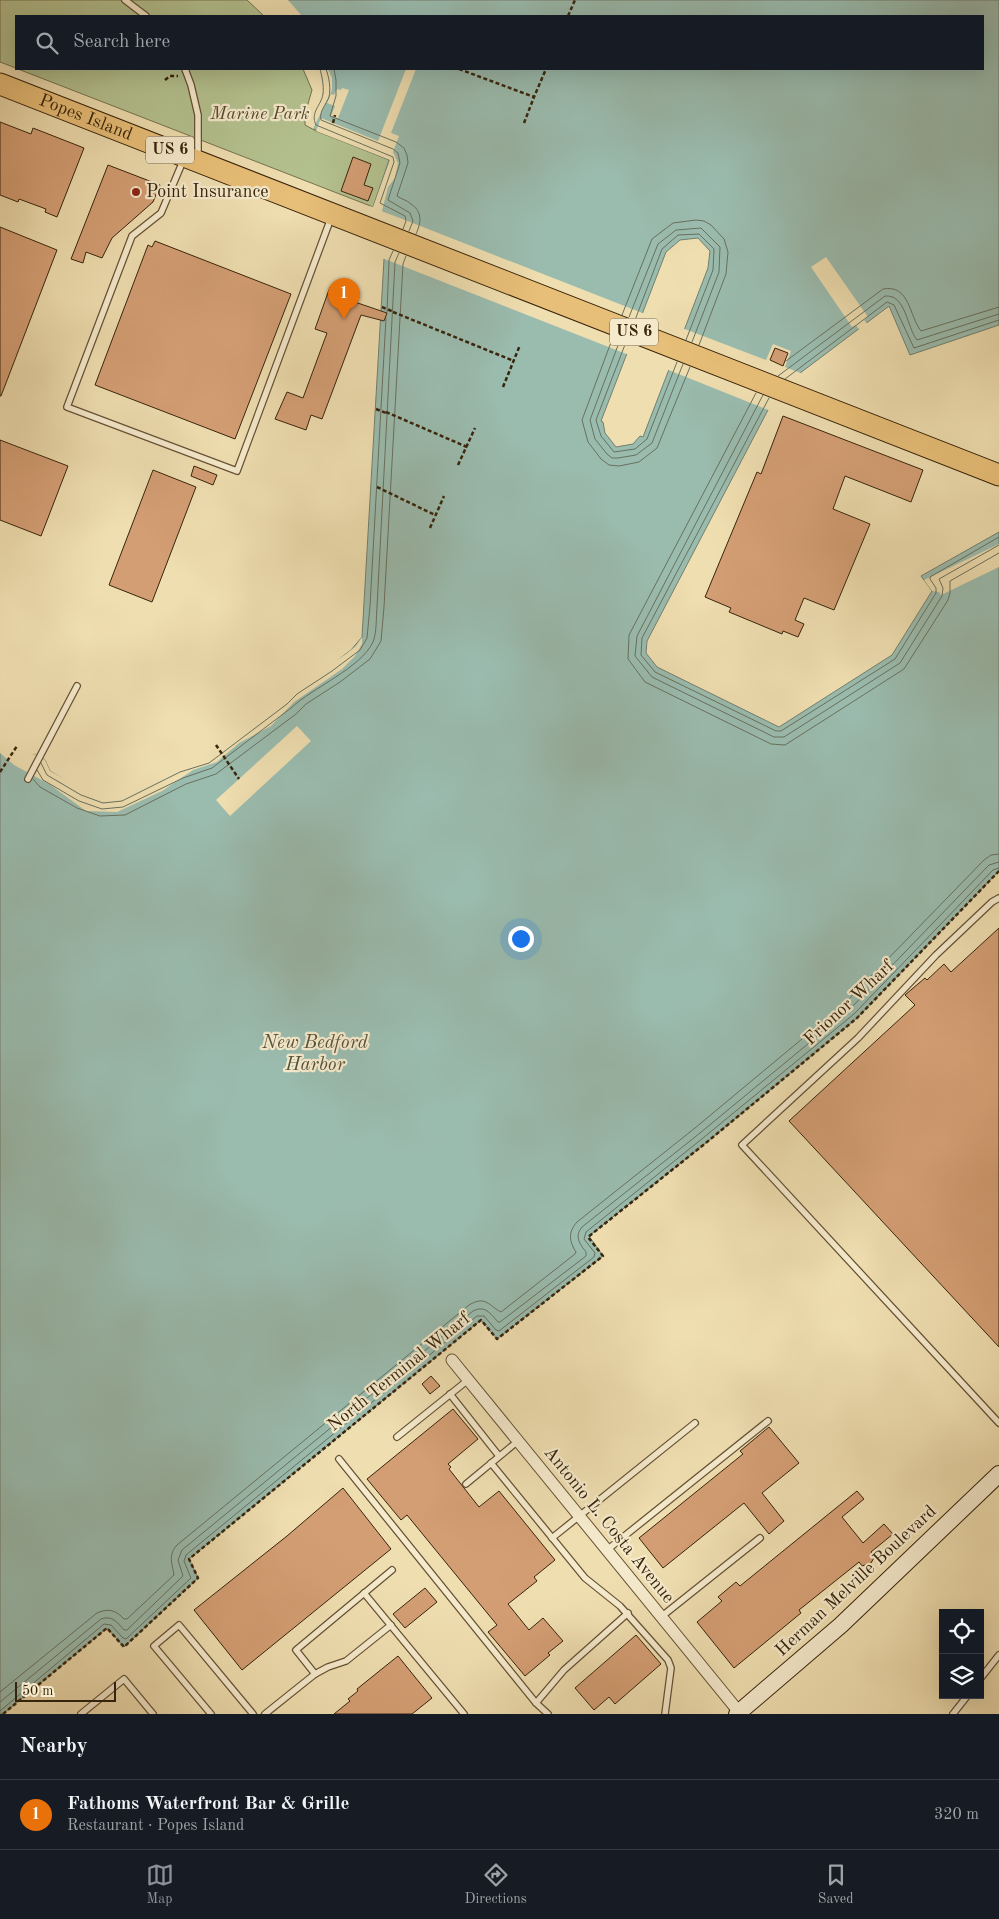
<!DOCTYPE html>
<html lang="en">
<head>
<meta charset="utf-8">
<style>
  :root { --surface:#171b24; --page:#242831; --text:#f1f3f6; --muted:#9ea1a6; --line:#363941; --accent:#8c9099 }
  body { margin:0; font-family:"Old Standard TT",serif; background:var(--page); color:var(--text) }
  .controls { position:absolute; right:15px; bottom:15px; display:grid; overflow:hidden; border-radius:0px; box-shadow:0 5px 20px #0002 }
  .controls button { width:45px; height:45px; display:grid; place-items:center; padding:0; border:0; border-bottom:1px solid var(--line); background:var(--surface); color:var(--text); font:25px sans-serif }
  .scale { position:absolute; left:15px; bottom:12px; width:101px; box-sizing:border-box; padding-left:5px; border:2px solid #37240c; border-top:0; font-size:14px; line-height:18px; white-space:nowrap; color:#37240c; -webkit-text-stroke:4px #f5eacc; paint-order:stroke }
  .you { position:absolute; left:520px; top:938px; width:18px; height:18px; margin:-12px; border:4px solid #fff; border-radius:50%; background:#1a73e8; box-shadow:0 0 0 8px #1a73e833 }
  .badge { display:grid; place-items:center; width:32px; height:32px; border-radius:50%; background:var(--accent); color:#fff; font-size:16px; font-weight:700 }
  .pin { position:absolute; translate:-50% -41px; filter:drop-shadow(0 1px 2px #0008) }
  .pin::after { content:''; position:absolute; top:26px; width:18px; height:15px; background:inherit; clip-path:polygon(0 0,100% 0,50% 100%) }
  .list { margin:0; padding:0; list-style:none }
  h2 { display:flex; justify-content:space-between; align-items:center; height:65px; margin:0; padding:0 20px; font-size:21px }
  h2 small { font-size:16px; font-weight:400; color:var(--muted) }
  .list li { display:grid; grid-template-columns:32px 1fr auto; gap:15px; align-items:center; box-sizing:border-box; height:70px; padding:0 20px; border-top:1px solid var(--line) }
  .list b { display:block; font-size:19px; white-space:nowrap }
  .list p { margin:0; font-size:16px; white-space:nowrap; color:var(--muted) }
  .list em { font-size:16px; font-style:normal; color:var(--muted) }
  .icon { flex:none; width:28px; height:28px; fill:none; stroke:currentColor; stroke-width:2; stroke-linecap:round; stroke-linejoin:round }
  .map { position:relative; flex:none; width:999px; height:1714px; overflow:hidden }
  .search { position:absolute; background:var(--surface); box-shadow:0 5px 20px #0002; left:15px; right:15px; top:15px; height:55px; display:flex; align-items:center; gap:12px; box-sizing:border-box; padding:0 18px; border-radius:0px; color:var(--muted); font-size:19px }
  .sheet { height:135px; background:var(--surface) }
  nav { display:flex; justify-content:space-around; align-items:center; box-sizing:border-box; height:70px; border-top:1px solid var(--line); background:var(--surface); font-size:14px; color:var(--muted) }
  nav a { display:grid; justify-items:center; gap:2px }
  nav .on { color:var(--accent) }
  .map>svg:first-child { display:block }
</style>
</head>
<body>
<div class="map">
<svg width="999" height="1714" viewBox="0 0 999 1714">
  <rect width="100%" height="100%" fill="#efdeb0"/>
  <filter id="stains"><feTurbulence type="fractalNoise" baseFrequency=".004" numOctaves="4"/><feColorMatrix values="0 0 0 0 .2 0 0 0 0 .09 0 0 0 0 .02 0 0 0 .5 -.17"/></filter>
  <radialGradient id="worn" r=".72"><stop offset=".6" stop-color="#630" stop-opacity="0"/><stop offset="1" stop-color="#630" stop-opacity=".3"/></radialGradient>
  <g fill="#b4c290" stroke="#76734e">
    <path d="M 0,0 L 247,0 L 264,16 L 16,16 L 16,68 L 0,62 Z"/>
    <path d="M 18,69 L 303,69 L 312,90 L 305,114 L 305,125 L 316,131 L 390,160 L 373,207 Z"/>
  </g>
  <path fill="#9abcaf" stroke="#727f6e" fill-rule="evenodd" d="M 266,0 L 999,0 L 999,325 L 910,355 L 889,306 L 779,389 L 647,641 L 646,653 L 657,667 L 779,727 L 892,655 L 932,591 L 921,576 L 999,532 L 999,871 L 857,1018 L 707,1142 L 589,1236 L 603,1256 L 497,1339 L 481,1320 L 189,1559 L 198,1578 L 124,1647 L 107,1628 L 3,1714 L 0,1714 L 0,741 L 23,762 L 35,754 L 45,760 L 50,771 L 84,791 L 104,798 L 121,796 L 206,759 L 351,650 L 362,637 L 384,259 L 402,220 L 373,207 L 389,160 L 313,129 L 310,123 L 318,94 L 315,69 L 983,69 L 983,16 L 282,16 ZM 698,238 L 710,251 L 708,268 L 643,437 L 640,436 L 633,444 L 616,447 L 605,433 L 603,422 L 601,421 L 666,252 L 680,240 Z"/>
  <g fill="#efdeb0">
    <path d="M 264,0 L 288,0 L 302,16 L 278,16 Z"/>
    <path d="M 312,69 L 328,69 L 332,78 L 332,90 L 313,129 L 308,124 L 306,113 L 315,93 L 315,81 Z"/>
    <path d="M 406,69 L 416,69 L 391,133 L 399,136 L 393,152 L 398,163 L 395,178 L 388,187 L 382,211 L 645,314 L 629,355 L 382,258 L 398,221 L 372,209 L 370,206 L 373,207 L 390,160 L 316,131 L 321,118 L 378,141 Z"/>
    <path d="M 342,88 L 349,90 L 338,118 L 331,116 L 335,106 L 327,103 L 331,94 L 334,95 L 337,89 L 341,90 Z"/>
    <path d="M 826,257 L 868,317 L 864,320 L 869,326 L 861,332 L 856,325 L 852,327 L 811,267 Z"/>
    <path d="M 682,328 L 766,360 L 773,344 L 791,351 L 785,367 L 803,374 L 781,391 L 771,411 L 666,369 Z"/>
    <path d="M 999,544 L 999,567 L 941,595 L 939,592 L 932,591 L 924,580 Z"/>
    <path d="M 362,637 L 362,644 L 355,656 L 342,669 L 294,702 L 271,726 L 239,743 L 217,762 L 193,770 L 162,791 L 117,812 L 86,811 L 49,784 L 14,765 L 0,753 L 0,732 L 5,735 L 3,741 L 24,759 L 35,754 L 45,760 L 50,771 L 84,789 L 100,795 L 120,794 L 199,758 L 205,756 L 282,698 L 292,688 L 346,654 L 356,646 Z"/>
    <path d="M 297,726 L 311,741 L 230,816 L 216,800 Z"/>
  </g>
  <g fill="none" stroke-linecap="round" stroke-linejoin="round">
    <g stroke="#68705e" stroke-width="1">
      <path d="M 320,69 C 322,77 324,85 323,94 C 321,106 310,112 316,125 L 393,157 L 394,162 L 380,203 L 405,216 L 406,221 L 403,229"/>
      <path d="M 326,69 C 329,77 331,88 329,97 C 326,105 319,111 321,120 L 393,149 L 398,153 L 400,163 L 388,200 L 410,213 L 413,221 L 409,231"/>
      <path d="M 334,69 L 336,80 L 336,96 L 330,116 L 396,142 L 404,148 L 407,155 L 408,163 L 397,196 C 401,199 407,200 411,204 C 423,212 421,223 416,234"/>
      <path d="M 387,312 L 389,260 L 393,251"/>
      <path d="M 622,315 L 652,239 L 673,223 L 696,220 L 704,221 L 711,225 L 724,239 L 728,252 L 726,274 L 699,345"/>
      <path d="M 629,317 L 658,244 L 676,230 L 701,228 L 720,247 L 719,272 L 692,342"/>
      <path d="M 635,320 L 662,249 L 678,235 L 699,234 L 714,249 L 713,270 L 686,340"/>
      <path d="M 613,337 L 582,420 L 588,442 L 601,459 L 609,465 L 619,466 L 639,462 L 657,448 L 690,367"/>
      <path d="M 620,340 L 590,420 L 595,439 L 607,454 L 612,458 L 618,458 L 636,455 L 652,443 L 683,364"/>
      <path d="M 626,342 L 596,420 L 601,436 L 614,452 L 635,449 L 647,439 L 677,362"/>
      <path d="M 786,361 L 883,289 C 910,284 909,316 921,331 L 999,307"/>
      <path d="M 778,376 L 885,296 C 906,294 907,328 917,340 L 999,314"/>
      <path d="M 785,379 L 887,302 L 894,305 L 914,348 L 999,320"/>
      <path d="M 756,393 L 629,635 L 628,659 L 645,682 L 771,744 L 785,745 L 904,669 L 948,600 L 950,593 L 950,581 L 999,553"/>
      <path d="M 763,395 L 637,636 L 635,656 L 652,677 L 774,737 L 784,737 L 900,663 L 942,596 L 943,588 L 939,579 L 999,545"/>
      <path d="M 769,398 L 642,638 L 641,655 L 655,672 L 776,731 L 781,731 L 895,659 L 936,593 L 936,588 L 930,579 L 930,577 L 999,537"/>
      <path d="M 41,763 L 47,775 L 81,795 L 103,803 L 122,801 L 180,772 L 209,763 L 287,704 L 297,694 L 332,671 L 360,650 L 367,638 L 370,606 L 386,318"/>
      <path d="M 37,770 L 43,780 L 79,801 L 102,809 L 123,807 L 183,778 L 212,768 L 291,708 C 312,688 361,668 373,642 C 377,632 376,617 377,607 L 395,262 L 399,253"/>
      <path d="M 33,779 L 40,787 L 77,808 L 100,816 L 125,815 L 186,784 L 216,774 L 296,714 L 306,704 L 340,682 L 370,659 L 381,641 L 384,607 L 403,264 L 406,256"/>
      <path d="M 0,1692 L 97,1613 C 108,1608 116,1610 124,1619 L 127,1619 L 174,1575 C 172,1563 168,1555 177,1545 L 469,1305 C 486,1295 489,1306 501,1312 L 575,1254 L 576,1252 C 569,1241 568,1232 577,1222 L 695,1128 L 844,1004 L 984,860 L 991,855 L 999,854"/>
      <path d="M 0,1702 L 101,1619 C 112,1615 117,1622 124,1630 L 127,1630 L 183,1576 L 178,1560 L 182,1550 L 473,1311 C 485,1305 490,1313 498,1322 L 500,1322 L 586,1256 L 586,1252 C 580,1244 574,1237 582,1227 L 700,1133 L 849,1010 L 989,865 L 999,862"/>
      <path d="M 0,1711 L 104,1624 L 111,1625 L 123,1638 L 126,1639 L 191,1578 L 184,1561 L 186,1555 L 477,1316 L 484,1316 L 496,1330 L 499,1331 L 594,1257 L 595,1253 L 584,1239 L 586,1232 L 703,1138 L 854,1014 L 993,870 L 999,868"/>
    </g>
  </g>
  <g fill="#d49e74" stroke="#37240c">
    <path d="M 0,122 L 31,134 L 33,128 L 84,148 L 57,217 L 45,212 L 46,209 L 19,199 L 18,202 L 0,195 Z"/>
    <path d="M 353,157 L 371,164 L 364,185 L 373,188 L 368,201 L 341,191 Z"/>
    <path d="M 108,165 L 160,185 L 153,202 L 112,238 L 102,258 L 86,252 L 83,263 L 71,259 Z"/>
    <path d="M 0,227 L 57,250 L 1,396 L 0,396 Z"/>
    <path d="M 155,241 L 291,294 L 235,439 L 95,385 L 148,245 L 152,247 Z"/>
    <path d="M 330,287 L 340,291 L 342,287 L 352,291 L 349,300 L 387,313 L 384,321 L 361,315 L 322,419 L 311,415 L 306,430 L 275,419 L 287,392 L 303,398 L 327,333 L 315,329 Z"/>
    <path d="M 775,348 L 788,353 L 783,366 L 770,360 Z"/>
    <path d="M 783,416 L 923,470 L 911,502 L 845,476 L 833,509 L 870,524 L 834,610 L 804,598 L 795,620 L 804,624 L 798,637 L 783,631 L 782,634 L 729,612 L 731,608 L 705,597 L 757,472 L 761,474 Z"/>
    <path d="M 0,440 L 68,466 L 41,536 L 0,520 Z"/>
    <path d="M 194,466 L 217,475 L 213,485 L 191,476 Z"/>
    <path d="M 153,470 L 196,487 L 152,602 L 109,585 Z"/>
    <path d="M 999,928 L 999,1347 L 789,1121 L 915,1005 L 905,995 L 925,978 L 927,980 L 944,964 L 951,972 Z"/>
    <path d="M 431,1376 L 440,1386 L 430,1394 L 422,1384 Z"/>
    <path d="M 453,1409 L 478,1439 L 448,1464 L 451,1467 L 449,1469 L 479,1507 L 499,1491 L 555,1560 L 534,1577 L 537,1581 L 508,1604 L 529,1630 L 543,1618 L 563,1641 L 548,1653 L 550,1655 L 525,1676 L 488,1632 L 497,1625 L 407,1515 L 401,1520 L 367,1479 Z"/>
    <path d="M 769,1427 L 799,1463 L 762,1493 L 784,1521 L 769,1534 L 744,1503 L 663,1568 L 639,1538 L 743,1454 L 740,1451 Z"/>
    <path d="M 343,1488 L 391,1549 L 242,1670 L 194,1610 L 287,1536 Z"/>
    <path d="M 857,1491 L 864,1499 L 842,1517 L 863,1543 L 884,1524 L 893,1534 L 871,1552 L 875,1556 L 871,1563 L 862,1566 L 859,1562 L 799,1610 L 801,1613 L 734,1668 L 697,1622 L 722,1601 L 718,1597 L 736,1582 L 740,1586 Z"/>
    <path d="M 425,1588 L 437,1602 L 405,1628 L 393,1614 Z"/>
    <path d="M 636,1635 L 661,1664 L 615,1704 L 609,1697 L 594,1710 L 575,1688 Z"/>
    <path d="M 398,1656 L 432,1698 L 412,1714 L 334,1714 L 350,1701 L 348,1699 L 358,1691 L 357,1689 Z"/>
  </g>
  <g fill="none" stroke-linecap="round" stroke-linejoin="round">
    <defs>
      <g id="lane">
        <path d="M 125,0 L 146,16"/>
        <path d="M 185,69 L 191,85 L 198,115 L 198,157"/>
        <path d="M 183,161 L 161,213 L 132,236 L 67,407 L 237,471 L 331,218"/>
        <path d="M 28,779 L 77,686"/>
        <path d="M 999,898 L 992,902 L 936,955 L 858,1038 L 742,1145 L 999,1423"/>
        <path d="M 450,1394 L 499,1456"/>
        <path d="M 397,1437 L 468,1380"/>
        <path d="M 339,1459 L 536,1703 L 548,1714"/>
        <path d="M 491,1463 L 585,1578 L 620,1606 L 668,1660 L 671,1668 L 665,1714"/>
        <path d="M 466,1484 L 518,1441"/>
        <path d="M 552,1538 L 695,1423"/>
        <path d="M 607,1550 L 768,1421"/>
        <path d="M 364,1593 L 464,1714"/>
        <path d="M 661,1617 L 760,1538"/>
        <path d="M 315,1674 L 296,1650 L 392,1570"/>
        <path d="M 980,1679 L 999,1655"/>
        <path d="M 536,1703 L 564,1670 L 628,1613"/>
        <path d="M 81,1714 L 124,1679 L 153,1714"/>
        <path d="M 211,1714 L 154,1646 L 179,1625 L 253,1714"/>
        <path d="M 265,1714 L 315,1674 L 328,1667 L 346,1661 L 391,1625"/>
        <path d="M 953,1714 L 968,1695"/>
      </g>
      <path id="street" d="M 452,1360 L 739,1712"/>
      <path id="secondary" d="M 737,1714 L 841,1625 L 999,1474"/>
      <g id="highway">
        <path id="s1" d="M 0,84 L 999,475"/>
      </g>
    </defs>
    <use href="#lane" stroke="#655235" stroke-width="8"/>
    <use href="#street" stroke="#655235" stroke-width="13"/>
    <use href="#secondary" stroke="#37240c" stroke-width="18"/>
    <use href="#highway" stroke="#37240c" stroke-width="23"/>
    <g stroke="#37240c" stroke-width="2.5" stroke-dasharray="4 2.5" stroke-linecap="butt">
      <path d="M 568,16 L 575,0"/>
      <path d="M 459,69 L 534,97 L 546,69"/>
      <path d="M 165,80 L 170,76 L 178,76"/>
      <path d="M 333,123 L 335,115"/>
      <path d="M 524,123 L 534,97"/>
      <path d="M 382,307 L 394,312"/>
      <path d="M 393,312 L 514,361"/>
      <path d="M 503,387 L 520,345"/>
      <path d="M 376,409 L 386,413"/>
      <path d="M 386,412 L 467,447"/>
      <path d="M 458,465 L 475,428"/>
      <path d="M 377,487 L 435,515"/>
      <path d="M 430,528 L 444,496"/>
      <path d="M 216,745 L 239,779"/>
      <path d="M 0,772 L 17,746"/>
      <path d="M 3,1714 L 107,1628 L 124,1647 L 198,1578 L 189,1559 L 481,1320 L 497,1339 L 603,1256 L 588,1237 L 707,1142 L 857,1018 L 999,871"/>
    </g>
    <use href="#lane" stroke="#f5eacc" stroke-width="5.5"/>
    <use href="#street" stroke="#f5eacc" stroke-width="11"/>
    <use href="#secondary" stroke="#f5eacc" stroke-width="16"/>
    <use href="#highway" stroke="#e8bf78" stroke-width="21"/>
  </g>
  <circle fill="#8f2418" stroke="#f5eacc" stroke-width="2" cx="136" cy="192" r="5"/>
  <g text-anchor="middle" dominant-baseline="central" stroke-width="4.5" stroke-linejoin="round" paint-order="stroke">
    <g fill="#f5eacc" stroke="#705f46" stroke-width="1">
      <rect x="146" y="136.5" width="48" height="27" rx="4"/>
      <rect x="610" y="318.5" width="48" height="27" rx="4"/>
    </g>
    <g font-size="16" font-weight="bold" fill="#37240c">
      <text x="170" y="150">US 6</text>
      <text x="634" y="332">US 6</text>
    </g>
    <g font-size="18" font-style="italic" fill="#564c2d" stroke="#f5eacc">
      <text x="260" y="114">Marine Park</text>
    </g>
    <g font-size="18" fill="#37240c" stroke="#f5eacc">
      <text stroke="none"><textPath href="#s1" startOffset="92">Popes Island</textPath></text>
      <text transform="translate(849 1003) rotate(-43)">Frionor Wharf</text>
      <text transform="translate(399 1372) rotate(-39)">North Terminal Wharf</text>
      <text transform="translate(609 1525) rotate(51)">Antonio L. Costa Avenue</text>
      <text transform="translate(856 1581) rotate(-43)">Herman Melville Boulevard</text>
    </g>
    <g font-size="18" fill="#37240c" stroke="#f5eacc" text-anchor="start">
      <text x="146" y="192">Point Insurance</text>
    </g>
    <g font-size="19" font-style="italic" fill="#55523d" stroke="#f5eacc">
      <text x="315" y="1043">New Bedford<tspan x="315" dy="22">Harbor</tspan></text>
    </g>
  </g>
  <rect width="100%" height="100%" filter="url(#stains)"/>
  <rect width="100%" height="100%" fill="url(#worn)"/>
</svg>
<div class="controls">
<button><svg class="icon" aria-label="locate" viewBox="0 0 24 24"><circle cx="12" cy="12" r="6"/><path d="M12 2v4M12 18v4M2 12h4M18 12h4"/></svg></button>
<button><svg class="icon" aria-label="layers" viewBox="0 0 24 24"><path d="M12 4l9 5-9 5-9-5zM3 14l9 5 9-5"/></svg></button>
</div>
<div class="scale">50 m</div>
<div class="you"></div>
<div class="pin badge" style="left:344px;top:319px;background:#e8710a">1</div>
<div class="search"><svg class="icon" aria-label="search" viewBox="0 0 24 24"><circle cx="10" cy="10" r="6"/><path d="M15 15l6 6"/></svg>Search here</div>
</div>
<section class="sheet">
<h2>Nearby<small></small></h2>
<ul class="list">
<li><span class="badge" style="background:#e8710a">1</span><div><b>Fathoms Waterfront Bar &amp; Grille</b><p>Restaurant · Popes Island</p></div><em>320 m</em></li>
</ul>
</section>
<nav>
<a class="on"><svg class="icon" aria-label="map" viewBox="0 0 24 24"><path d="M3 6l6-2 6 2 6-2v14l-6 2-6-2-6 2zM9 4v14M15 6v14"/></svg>Map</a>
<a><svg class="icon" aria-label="directions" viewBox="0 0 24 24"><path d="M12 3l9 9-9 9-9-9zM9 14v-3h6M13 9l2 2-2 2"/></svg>Directions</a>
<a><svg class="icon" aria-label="saved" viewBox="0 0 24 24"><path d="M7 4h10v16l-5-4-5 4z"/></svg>Saved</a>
</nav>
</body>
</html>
